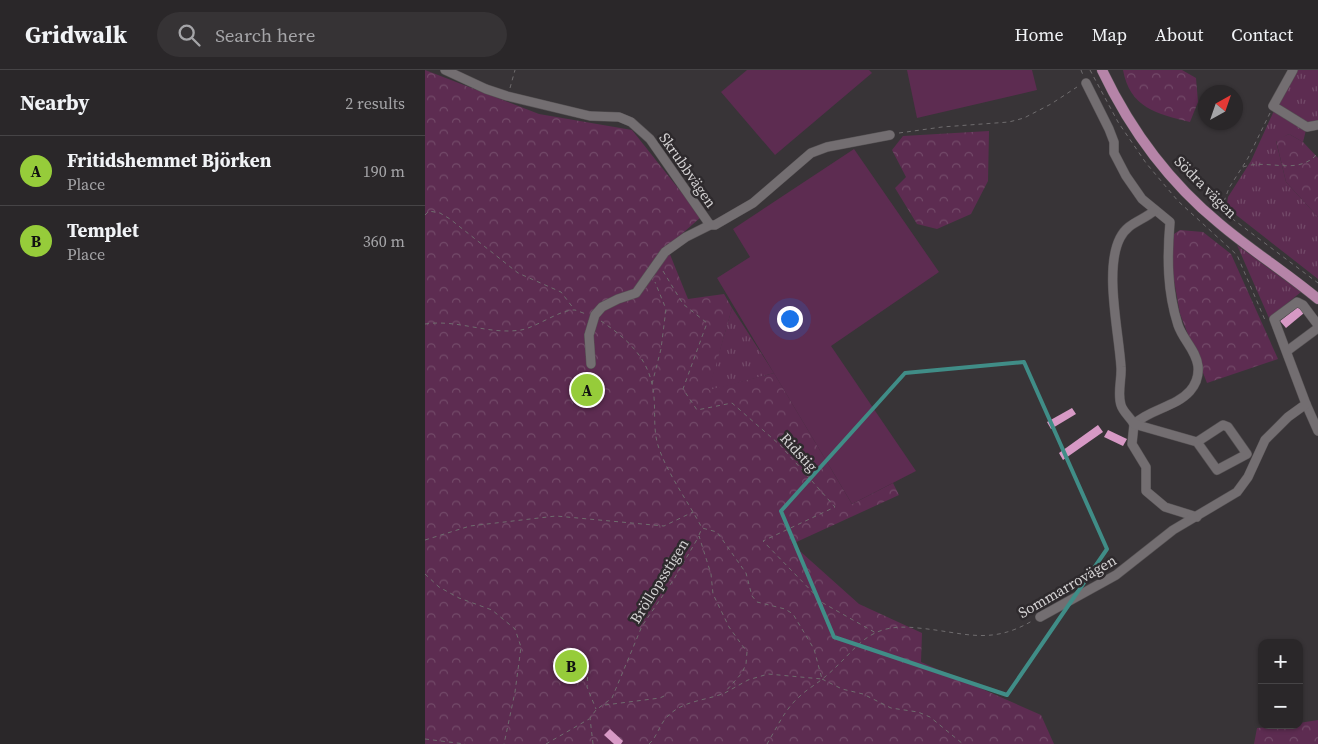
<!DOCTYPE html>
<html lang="en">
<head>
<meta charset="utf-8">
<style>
  :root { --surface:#2a2729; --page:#363335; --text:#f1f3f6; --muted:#a5a5a8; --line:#464446; --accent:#96cc3a }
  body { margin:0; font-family:"Source Serif 4",serif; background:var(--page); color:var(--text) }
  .controls { position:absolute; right:15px; bottom:15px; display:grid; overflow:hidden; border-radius:10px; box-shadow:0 1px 4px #0004 }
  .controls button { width:45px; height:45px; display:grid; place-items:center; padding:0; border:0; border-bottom:1px solid var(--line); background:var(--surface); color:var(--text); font:25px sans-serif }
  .compass { position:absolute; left:773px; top:15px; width:45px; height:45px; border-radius:50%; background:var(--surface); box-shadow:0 1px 4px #0004; rotate:40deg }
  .you { position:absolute; left:364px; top:248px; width:18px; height:18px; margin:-12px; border:4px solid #fff; border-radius:50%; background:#1a73e8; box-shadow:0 0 0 8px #1a73e833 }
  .badge { display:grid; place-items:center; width:32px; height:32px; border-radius:50%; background:var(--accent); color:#111; font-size:16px; font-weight:700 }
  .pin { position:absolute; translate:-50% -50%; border:2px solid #fff; box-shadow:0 1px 5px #0006 }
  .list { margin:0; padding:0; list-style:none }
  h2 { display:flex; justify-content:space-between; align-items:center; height:65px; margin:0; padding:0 20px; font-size:21px }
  h2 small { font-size:16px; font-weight:400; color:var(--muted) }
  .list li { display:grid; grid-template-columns:32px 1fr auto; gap:15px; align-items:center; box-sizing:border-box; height:70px; padding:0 20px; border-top:1px solid var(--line) }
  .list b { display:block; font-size:19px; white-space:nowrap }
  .list p { margin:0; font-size:16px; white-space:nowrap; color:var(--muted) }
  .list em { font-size:16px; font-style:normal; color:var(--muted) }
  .icon { flex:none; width:28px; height:28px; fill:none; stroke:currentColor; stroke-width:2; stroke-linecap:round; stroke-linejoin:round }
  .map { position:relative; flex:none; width:893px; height:674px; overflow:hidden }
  header { display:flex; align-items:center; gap:30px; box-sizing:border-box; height:70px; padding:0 25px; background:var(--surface); border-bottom:1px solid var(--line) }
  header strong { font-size:24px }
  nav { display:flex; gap:28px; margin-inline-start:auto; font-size:18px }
  .search { width:350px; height:45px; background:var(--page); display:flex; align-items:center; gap:12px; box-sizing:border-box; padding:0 18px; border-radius:28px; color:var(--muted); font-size:19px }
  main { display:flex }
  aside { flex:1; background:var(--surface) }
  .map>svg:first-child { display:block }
</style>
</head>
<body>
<header>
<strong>Gridwalk</strong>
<div class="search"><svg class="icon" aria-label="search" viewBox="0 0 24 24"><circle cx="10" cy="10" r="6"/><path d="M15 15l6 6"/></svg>Search here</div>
<nav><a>Home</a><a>Map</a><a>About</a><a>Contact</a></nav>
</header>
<main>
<aside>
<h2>Nearby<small>2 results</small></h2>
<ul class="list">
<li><span class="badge">A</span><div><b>Fritidshemmet Björken</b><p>Place</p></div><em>190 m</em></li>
<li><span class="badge">B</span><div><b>Templet</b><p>Place</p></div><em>360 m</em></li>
</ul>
</aside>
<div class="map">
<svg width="893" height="674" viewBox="0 0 893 674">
  <defs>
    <pattern id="grass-tufts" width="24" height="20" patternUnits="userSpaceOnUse" patternTransform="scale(1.25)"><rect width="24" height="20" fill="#5d2c51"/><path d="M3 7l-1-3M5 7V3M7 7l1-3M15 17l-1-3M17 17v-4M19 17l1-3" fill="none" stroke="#734a69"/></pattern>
    <pattern id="forest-crowns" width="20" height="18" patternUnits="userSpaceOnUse" patternTransform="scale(1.25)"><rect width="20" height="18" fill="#5d2c51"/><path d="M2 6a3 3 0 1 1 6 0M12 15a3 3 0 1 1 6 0" fill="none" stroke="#734a69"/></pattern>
  </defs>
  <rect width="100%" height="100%" fill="#383437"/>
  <g fill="url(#grass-tufts)">
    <path d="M 871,0 L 893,0 L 893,54 L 881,60 L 878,72 L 864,64 L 851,71 L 861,112 L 893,147 L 893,209 L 810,144 L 802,134 L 803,127 L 826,91 L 853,32 Z"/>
    <path d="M 812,175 L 876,222 L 844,248 Z"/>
    <path d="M 307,238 L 349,303 L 283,321 Z"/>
  </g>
  <g fill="url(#forest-crowns)">
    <path d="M 0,0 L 114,44 L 207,60 L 276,147 L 242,177 L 263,229 L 299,224 L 307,238 L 284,320 L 349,303 L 427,434 L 468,413 L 474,425 L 367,474 L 434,534 L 497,563 L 496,592 L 616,645 L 629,674 L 0,674 Z"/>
    <path d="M 698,0 L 757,0 L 771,8 L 773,32 L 765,52 C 732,44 705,38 698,0 Z"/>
    <path d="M 564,61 L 563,111 L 546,144 L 512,159 L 492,154 L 470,118 L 481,107 L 467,80 L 478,66 Z"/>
    <path d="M 864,64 L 878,72 L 893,88 L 893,147 L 861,112 L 851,70 Z"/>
    <path d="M 755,160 L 778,162 L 806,184 L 853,289 L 782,313 L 755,244 L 748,205 L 746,166 Z"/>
    <path d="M 893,650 L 893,674 L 829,674 L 832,658 L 874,655 L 874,653 Z"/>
  </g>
  <g fill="#5d2c51">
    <path d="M 322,0 L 444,0 L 447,3 L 350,85 L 296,22 Z"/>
    <path d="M 482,0 L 607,0 L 612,20 L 492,48 Z"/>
    <path d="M 429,79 L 514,202 L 406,276 L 491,401 L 427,434 L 292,208 L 325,187 L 308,159 Z"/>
  </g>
  <g fill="#d799c5">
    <path d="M 874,236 L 879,243 L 861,258 L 855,251 Z"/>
    <path d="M 155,308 L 166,319 L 168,316 L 175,322 L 164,334 L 147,316 Z"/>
    <path d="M 647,338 L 651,344 L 626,359 L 622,352 Z"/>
    <path d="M 673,355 L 678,362 L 638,390 L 634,383 Z"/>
    <path d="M 683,360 L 702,369 L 698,376 L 679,367 Z"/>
    <rect x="140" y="593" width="12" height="7"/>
    <path d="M 185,659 L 198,671 L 196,674 L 189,674 L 179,665 Z"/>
  </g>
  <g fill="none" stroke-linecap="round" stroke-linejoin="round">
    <defs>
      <g id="minor">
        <path d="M 20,0 L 61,19 L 82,26 L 165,46 L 194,47 L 206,52 L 225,69 L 285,155"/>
        <path d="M 868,0 L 848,36 L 882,57 L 893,55"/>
        <path d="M 661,13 L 684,59 L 689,72 L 689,83 L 701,106 L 717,129 L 745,152 C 742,187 742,221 753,255 C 758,270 771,280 773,296 C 774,306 771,314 765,321 C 751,337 725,339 709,354 L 707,374 L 721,397 L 721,421 L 740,437 L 772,447"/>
        <path d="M 730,140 C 718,151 703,152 695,168 C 679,199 694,263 696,297 C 697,309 692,323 696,335 C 698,342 705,347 709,354 L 772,372 L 792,400 L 822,384 L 803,357 L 798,355 L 772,372"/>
        <path d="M 862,281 L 893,258"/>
        <path d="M 166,294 L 164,265 L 170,245 L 177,237 L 193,229 L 211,223 L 240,182 L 261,167 L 285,155 L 290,155 L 328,133 L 386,83 L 402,77 L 465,65"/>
        <path d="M 881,334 L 893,361"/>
        <path d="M 615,547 L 691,505 L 748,460 L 812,422 L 823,407 L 840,370 L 863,347 L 881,334 L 849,249 L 872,232 L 878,235 L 893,255"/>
      </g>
      <path id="major" d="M 677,0 C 705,59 745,113 795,154 C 827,181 862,203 893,229"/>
    </defs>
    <use href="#minor" stroke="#565254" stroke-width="10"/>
    <use href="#major" stroke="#565254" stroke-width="11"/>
    <g stroke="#6f6c6e" stroke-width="1" stroke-dasharray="4 4" stroke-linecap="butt">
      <path d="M 656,0 L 658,5"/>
      <path d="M 665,0 L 693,52 L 721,93 L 753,131 L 812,185 L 840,250"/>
      <path d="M 85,18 L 90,0"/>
      <path d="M 845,43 L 823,88 L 804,118 L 798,134 L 805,147 L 893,213"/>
      <path d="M 474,63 L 517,57 L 584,52 L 599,48 L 626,34 L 652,17"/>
      <path d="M 818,97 C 843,88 873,107 893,83"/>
      <path d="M 0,145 L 4,141 L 15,143 L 25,149 L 93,203 L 136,222 L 149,239"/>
      <path d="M 238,201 L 258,234 L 282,253 L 258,319 L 272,340 L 307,333 L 355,375 L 410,437 L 338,471 L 398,533 L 451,563"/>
      <path d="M 176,251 C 201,268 223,287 228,319 C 231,336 228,355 232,372 C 240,401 263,431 277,458 L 292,462 L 321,503 L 327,526 L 332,532 L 360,539 L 368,544 L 389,579 L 397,609 L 343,604 L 323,610 L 298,624"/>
      <path d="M 0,254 C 33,249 63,265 96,260 C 112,257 136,239 150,240 C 153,241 158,243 161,244"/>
      <path d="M 227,314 L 236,279 L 241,239 L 230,212"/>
      <path d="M 274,465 L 277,458"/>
      <path d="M 0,470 L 45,456 L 131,446 L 239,456 L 268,442"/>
      <path d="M 0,504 L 14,517 L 34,528 L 67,540 L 90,559 L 96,577 L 90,622 L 79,674"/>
      <path d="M 163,599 L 162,617 L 171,639"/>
      <path d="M 397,609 L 417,619 L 438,624 L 466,638 L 493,642 L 505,647 L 538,674"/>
      <path d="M 180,635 L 235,628 L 241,625"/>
      <path d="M 0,669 L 40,674"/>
      <path d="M 121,674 L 164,649"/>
      <path d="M 168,674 L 165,648 L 171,640 L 187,628 L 217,556 L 249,509 L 274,466 L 286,504 L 288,524 L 304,557 L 322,582 L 321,594 L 317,603 L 300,622"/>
      <path d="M 224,674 C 232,667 234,656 241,648 C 256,631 278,631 297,624"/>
      <path d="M 342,674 C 351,659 360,639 374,627 C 382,619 392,614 401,606 C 434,578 441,552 493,558 C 539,562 564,576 607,551"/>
    </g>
    <use href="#minor" stroke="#736e71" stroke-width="9"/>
    <use href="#major" stroke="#b684a8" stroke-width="10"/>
  </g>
  <path fill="none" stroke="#408d87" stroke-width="4" stroke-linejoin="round" d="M 599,292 L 682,479 L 582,625 L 409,567 L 356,441 L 480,303 Z"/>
  <g text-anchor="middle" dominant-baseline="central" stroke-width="5" stroke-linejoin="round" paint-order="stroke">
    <g font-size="15" fill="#d3d1d2" stroke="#2e2a2d">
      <text transform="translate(263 100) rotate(55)">Skrubbvägen</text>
      <text transform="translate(781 117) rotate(45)">Södra vägen</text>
      <text transform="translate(374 382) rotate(47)">Ridstig</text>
      <text transform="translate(234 511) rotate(-58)">Bröllopsstigen</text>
      <text transform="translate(642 516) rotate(-30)">Sommarrovägen</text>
    </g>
  </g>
</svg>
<div class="controls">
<button>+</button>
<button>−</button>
</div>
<svg class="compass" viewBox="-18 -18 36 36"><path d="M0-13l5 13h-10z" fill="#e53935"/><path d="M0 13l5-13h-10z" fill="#a5a5a8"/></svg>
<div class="you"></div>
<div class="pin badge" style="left:162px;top:320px">A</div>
<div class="pin badge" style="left:146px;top:596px">B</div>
</div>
</main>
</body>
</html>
